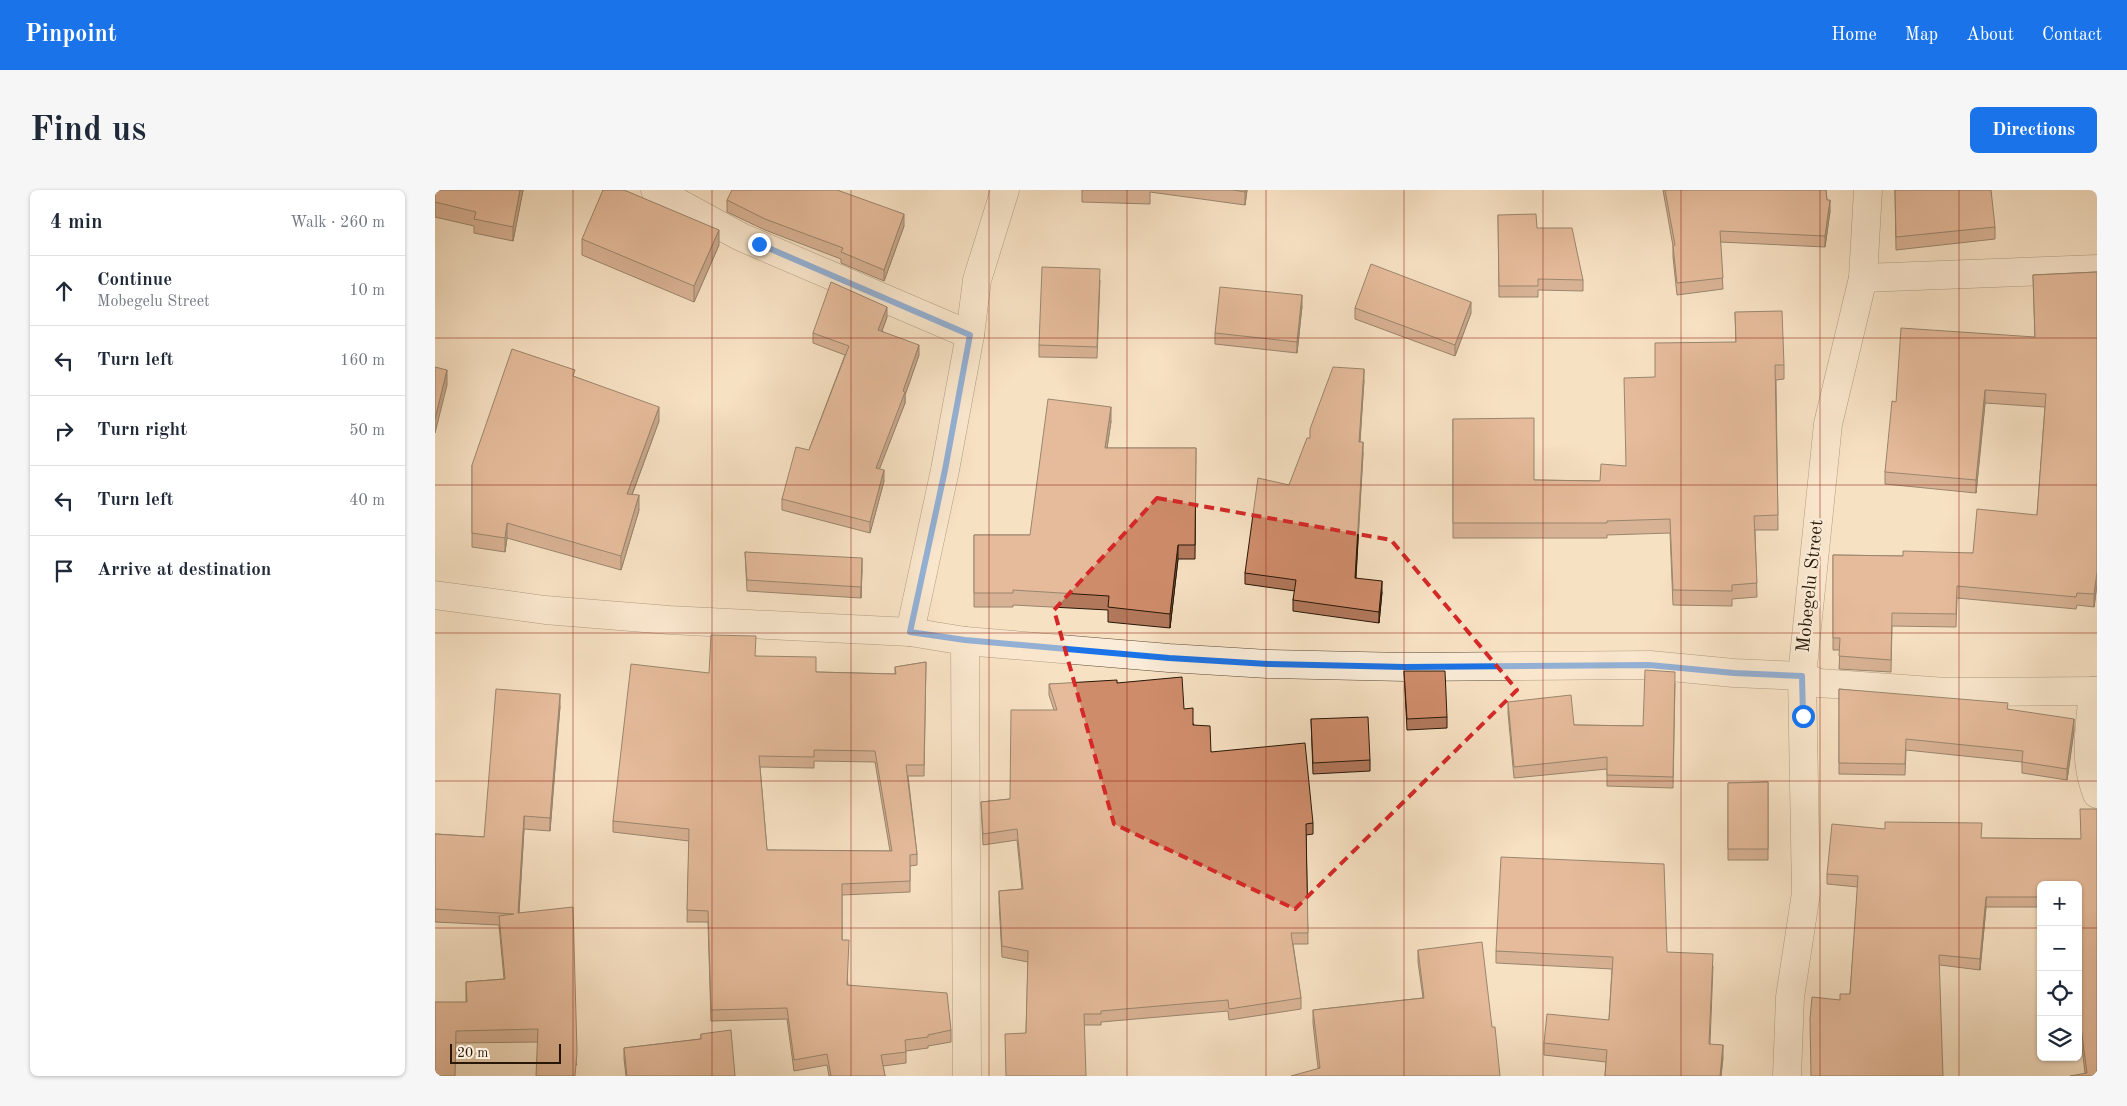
<!DOCTYPE html>
<html lang="en">
<head>
<meta charset="utf-8">
<style>
  :root { --surface:#fff; --page:#f6f6f7; --text:#1f2937; --muted:#747a83; --line:#e0e1e3; --accent:#1a73e8 }
  body { margin:0; font-family:"Old Standard TT",serif; background:var(--page); color:var(--text) }
  .controls { position:absolute; right:15px; bottom:15px; display:grid; overflow:hidden; border-radius:8px; box-shadow:0 1px 4px #0004 }
  .controls button { width:45px; height:45px; display:grid; place-items:center; padding:0; border:0; border-bottom:1px solid var(--line); background:var(--surface); color:var(--text); font:25px sans-serif }
  .scale { position:absolute; left:15px; bottom:12px; width:111px; box-sizing:border-box; padding-left:5px; border:2px solid #281706; border-top:0; font-size:14px; line-height:18px; white-space:nowrap; color:#281706; -webkit-text-stroke:4px #faecd8; paint-order:stroke }
  .stop { position:absolute; width:15px; height:15px; margin:-11px; border:4px solid #1a73e8; border-radius:50%; background:#fff }
  .stop.end { background:#1a73e8; border-color:#fff; box-shadow:0 1px 5px #0008 }
  .list { margin:0; padding:0; list-style:none }
  h2 { display:flex; justify-content:space-between; align-items:center; height:65px; margin:0; padding:0 20px; font-size:21px }
  h2 small { font-size:16px; font-weight:400; color:var(--muted) }
  .list li { display:grid; grid-template-columns:32px 1fr auto; gap:15px; align-items:center; box-sizing:border-box; height:70px; padding:0 20px; border-top:1px solid var(--line) }
  .list b { display:block; font-size:19px; white-space:nowrap }
  .list p { margin:0; font-size:16px; white-space:nowrap; color:var(--muted) }
  .list em { font-size:16px; font-style:normal; color:var(--muted) }
  .icon { flex:none; width:28px; height:28px; fill:none; stroke:currentColor; stroke-width:2; stroke-linecap:round; stroke-linejoin:round }
  .map { position:relative; flex:none; width:1662px; height:886px; overflow:hidden; border-radius:8px }
  header { display:flex; align-items:center; gap:30px; box-sizing:border-box; height:70px; padding:0 25px; background:var(--accent); color:#fff }
  header strong { font-size:24px }
  nav { display:flex; gap:28px; margin-inline-start:auto; font-size:18px }
  .intro { display:flex; align-items:center; justify-content:space-between; box-sizing:border-box; height:120px; padding:0 30px }
  h1 { margin:0; font-size:35px }
  .button { padding:12px 22px; border-radius:8px; background:var(--accent); color:#fff; font-size:18px; font-weight:700 }
  main { display:flex; gap:30px; padding:0 30px }
  aside { flex:1; background:var(--surface); border-radius:8px; box-shadow:0 1px 4px #0004 }
  .map>svg:first-child { display:block }
</style>
</head>
<body>
<header>
<strong>Pinpoint</strong>
<nav><a>Home</a><a>Map</a><a>About</a><a>Contact</a></nav>
</header>
<div class="intro"><h1>Find us</h1><a class="button">Directions</a></div>
<main>
<aside>
<h2>4 min<small>Walk · 260 m</small></h2>
<ul class="list">
<li><svg class="icon" aria-label="ahead" viewBox="0 0 24 24"><path d="M12 20V5M6 11l6-6 6 6"/></svg><div><b>Continue</b><p>Mobegelu Street</p></div><em>10 m</em></li>
<li><svg class="icon" aria-label="left" viewBox="0 0 24 24"><path d="M17 20v-9H6M10 6l-5 5 5 5"/></svg><div><b>Turn left</b></div><em>160 m</em></li>
<li><svg class="icon" aria-label="right" viewBox="0 0 24 24"><path d="M7 20v-9h11M14 6l5 5-5 5"/></svg><div><b>Turn right</b></div><em>50 m</em></li>
<li><svg class="icon" aria-label="left" viewBox="0 0 24 24"><path d="M17 20v-9H6M10 6l-5 5 5 5"/></svg><div><b>Turn left</b></div><em>40 m</em></li>
<li><svg class="icon" aria-label="arrive" viewBox="0 0 24 24"><path d="M6 21V4h12l-3 4 3 4H6"/></svg><div><b>Arrive at destination</b></div></li>
</ul>
</aside>
<div class="map">
<svg width="1662" height="886" viewBox="0 0 1662 886">
  <rect width="100%" height="100%" fill="#f7e1c3"/>
  <filter id="stains"><feTurbulence type="fractalNoise" baseFrequency=".004" numOctaves="4"/><feColorMatrix values="0 0 0 0 .2 0 0 0 0 .09 0 0 0 0 .02 0 0 0 .5 -.17"/></filter>
  <radialGradient id="worn" r=".72"><stop offset=".6" stop-color="#630" stop-opacity="0"/><stop offset="1" stop-color="#630" stop-opacity=".3"/></radialGradient>
  <g fill="none" stroke-linecap="round" stroke-linejoin="round">
    <defs>
      <g id="minor">
        <path d="M 220,0 L 306,47 L 535,145"/>
        <path d="M 1428,88 L 1662,79"/>
        <path d="M 0,405 L 110,420 L 234,430 L 475,442 L 530,451 L 734,468 L 833,474 L 970,477 L 1215,475 L 1299,483 L 1367,486 L 1384,493 L 1511,502 L 1662,501"/>
        <path d="M 475,442 L 510,280 L 535,145 L 542,90 L 570,0"/>
        <path d="M 530,451 L 532,886"/>
        <path d="M 1658,501 C 1655,538 1648,569 1662,604"/>
        <path d="M 1352,886 L 1355,807 L 1371,703 L 1367,486 L 1393,234 L 1428,88 L 1433,0"/>
      </g>
    </defs>
    <use href="#minor" stroke="#5c4a35" stroke-width="29"/>
    <use href="#minor" stroke="#faecd8" stroke-width="28"/>
  </g>
  <g fill="#b2785c" stroke="#281706" fill-rule="evenodd">
    <path d="M 0,0 L 88,0 L 78,51 L 39,43 L 39,36 L 0,27 Z"/>
    <path d="M 647,0 L 812,0 L 810,15 L 715,2 L 715,14 L 647,12 Z"/>
    <path d="M 1228,0 L 1391,0 L 1392,10 L 1395,21 L 1390,57 L 1285,52 L 1288,99 L 1242,105 L 1238,67 L 1238,56 Z"/>
    <path d="M 1460,0 L 1560,37 L 1560,49 L 1461,60 Z"/>
    <path d="M 292,10 L 469,36 L 449,91 L 406,73 L 406,69 L 330,40 L 292,22 Z"/>
    <path d="M 1063,25 L 1102,38 L 1148,90 L 1148,101 L 1103,100 L 1103,107 L 1064,107 Z"/>
    <path d="M 147,49 L 284,55 L 259,112 L 147,65 Z"/>
    <path d="M 1662,82 L 1662,394 L 1659,417 L 1642,415 L 1641,419 L 1522,408 L 1521,437 L 1457,436 L 1456,482 L 1404,479 L 1405,460 L 1398,460 L 1398,365 L 1468,366 L 1538,363 L 1602,325 L 1610,217 L 1550,213 L 1541,303 L 1450,294 L 1450,282 L 1461,212 L 1600,147 L 1598,85 Z"/>
    <path d="M 665,90 L 662,168 L 604,167 L 604,155 Z"/>
    <path d="M 867,116 L 862,163 L 780,154 L 780,143 Z"/>
    <path d="M 920,118 L 1036,123 L 1020,166 L 920,129 Z"/>
    <path d="M 1300,122 L 1349,175 L 1349,189 L 1341,190 L 1343,340 L 1320,340 L 1322,407 L 1297,409 L 1297,416 L 1238,415 L 1235,343 L 1172,345 L 1172,348 L 1018,348 L 1018,229 L 1099,290 L 1165,291 L 1191,276 L 1301,152 Z"/>
    <path d="M 452,127 L 447,141 L 484,165 L 470,205 L 470,213 L 444,279 L 449,291 L 435,343 L 347,320 L 347,309 L 374,260 L 410,165 L 378,153 L 378,143 Z"/>
    <path d="M 140,187 L 224,231 L 197,305 L 204,320 L 186,380 L 72,348 L 70,362 L 37,357 L 37,275 Z"/>
    <path d="M 929,190 L 925,252 L 928,263 L 921,388 L 947,402 L 944,433 L 858,421 L 858,410 L 860,401 L 810,394 L 810,383 L 854,295 L 875,248 Z"/>
    <path d="M 676,231 L 672,258 L 761,258 L 760,369 L 743,369 L 735,438 L 673,432 L 673,420 L 578,415 L 578,417 L 539,417 L 539,345 L 595,345 Z"/>
    <path d="M 310,362 L 427,379 L 426,408 L 312,401 Z"/>
    <path d="M 321,466 L 381,482 L 460,484 L 460,477 L 491,472 L 489,586 L 473,586 L 482,664 L 482,675 L 475,676 L 475,702 L 407,705 L 407,750 L 413,795 L 516,840 L 516,852 L 493,856 L 493,858 L 471,861 L 471,873 L 448,876 L 450,886 L 394,886 L 392,875 L 359,881 L 352,829 L 276,831 L 273,732 L 252,732 L 254,651 L 178,642 L 178,631 L 274,483 ZM 379,571 L 440,572 L 455,661 L 332,660 L 325,577 L 379,578 Z"/>
    <path d="M 969,481 L 1012,527 L 1012,538 L 972,540 Z"/>
    <path d="M 682,493 L 749,519 L 776,562 L 878,633 L 878,644 L 871,645 L 873,754 L 858,754 L 866,808 L 866,819 L 794,830 L 793,821 L 666,832 L 666,835 L 649,835 L 591,843 L 593,772 L 567,767 L 564,712 L 564,701 L 587,699 L 582,650 L 548,655 L 546,612 L 575,609 L 619,520 L 614,505 L 614,494 Z"/>
    <path d="M 1240,493 L 1238,598 L 1172,596 L 1172,579 L 1079,588 L 1073,523 L 1073,512 L 1139,535 L 1208,536 Z"/>
    <path d="M 1404,499 L 1573,519 L 1639,540 L 1632,590 L 1587,583 L 1587,572 L 1471,560 L 1470,585 L 1404,584 Z"/>
    <path d="M 125,516 L 115,641 L 89,639 L 84,723 L 142,875 L 102,852 L 21,853 L 0,886 L 31,812 L 31,792 L 69,789 L 64,735 L 0,732 L 0,644 L 49,647 Z"/>
    <path d="M 876,529 L 935,570 L 935,581 L 878,584 Z"/>
    <path d="M 1333,592 L 1333,670 L 1293,670 L 1293,593 Z"/>
    <path d="M 1547,648 L 1645,649 L 1662,886 L 1650,883 L 1643,824 L 1643,695 L 1606,695 L 1606,717 L 1551,717 L 1545,780 L 1505,775 L 1405,810 L 1415,804 L 1423,697 L 1392,694 L 1392,684 Z"/>
    <path d="M 983,760 L 1057,837 L 883,878 L 878,833 L 878,820 L 988,808 L 983,772 Z"/>
    <path d="M 1061,761 L 1232,762 L 1278,776 L 1275,854 L 1288,867 L 1286,886 L 1170,886 L 1171,872 L 1109,865 L 1109,853 L 1174,830 L 1177,779 L 1061,773 Z"/>
    <path d="M 266,844 L 300,886 L 191,886 L 189,869 L 189,858 L 266,849 Z"/>
  </g>
  <g fill="#91624b" stroke="#281706">
    <path d="M 85,0 L 88,0 L 78,51 L 78,37 Z"/>
    <path d="M 810,0 L 812,0 L 810,15 Z"/>
    <path d="M 1395,10 L 1395,21 L 1390,57 L 1390,46 Z"/>
    <path d="M 469,24 L 469,36 L 449,91 L 449,80 Z"/>
    <path d="M 284,40 L 284,55 L 259,112 L 259,96 Z"/>
    <path d="M 867,105 L 867,116 L 862,163 L 862,152 Z"/>
    <path d="M 1036,112 L 1036,123 L 1020,166 L 1020,155 Z"/>
    <path d="M 452,117 L 452,127 L 443,151 L 443,140 Z"/>
    <path d="M 484,155 L 484,165 L 470,205 L 470,213 L 441,288 L 441,278 Z"/>
    <path d="M 929,179 L 929,190 L 924,263 L 924,252 Z"/>
    <path d="M 12,180 L 12,195 L 0,243 L 0,229 Z"/>
    <path d="M 1550,200 L 1550,213 L 1541,303 L 1541,290 Z"/>
    <path d="M 224,217 L 224,231 L 192,318 L 192,304 Z"/>
    <path d="M 676,217 L 676,231 L 670,272 L 670,258 Z"/>
    <path d="M 928,252 L 928,263 L 920,399 L 920,388 Z"/>
    <path d="M 449,280 L 449,291 L 435,343 L 435,332 Z"/>
    <path d="M 204,305 L 204,320 L 186,380 L 186,366 Z"/>
    <path d="M 72,333 L 72,348 L 70,362 L 70,348 Z"/>
    <path d="M 743,355 L 743,369 L 735,438 L 735,424 Z"/>
    <path d="M 427,368 L 427,379 L 426,408 L 426,397 Z"/>
    <path d="M 1662,382 L 1662,394 L 1659,417 L 1659,404 Z"/>
    <path d="M 947,391 L 947,402 L 944,433 L 944,422 Z"/>
    <path d="M 125,504 L 125,516 L 115,641 L 115,628 Z"/>
    <path d="M 1639,529 L 1639,540 L 1632,590 L 1632,579 Z"/>
    <path d="M 89,626 L 89,639 L 83,736 L 83,723 Z"/>
    <path d="M 1551,707 L 1551,717 L 1545,780 L 1545,769 Z"/>
    <path d="M 1288,855 L 1288,867 L 1286,886 L 1285,886 Z"/>
  </g>
  <g fill="#cf8c6b" stroke="#281706" fill-rule="evenodd">
    <path d="M 0,0 L 85,0 L 78,37 L 39,29 L 41,22 L 0,12 Z"/>
    <path d="M 168,0 L 189,0 L 284,40 L 259,96 L 147,49 Z"/>
    <path d="M 297,0 L 402,0 L 469,24 L 449,80 L 406,62 L 408,58 L 330,29 L 292,10 Z"/>
    <path d="M 798,0 L 810,0 L 810,2 Z"/>
    <path d="M 1230,0 L 1391,0 L 1392,10 L 1395,10 L 1390,46 L 1285,41 L 1288,88 L 1242,93 L 1238,56 L 1240,55 Z"/>
    <path d="M 1460,0 L 1556,0 L 1560,37 L 1461,47 Z"/>
    <path d="M 1101,24 L 1102,38 L 1137,38 L 1148,90 L 1103,89 L 1103,96 L 1064,96 L 1063,25 Z"/>
    <path d="M 936,74 L 1036,112 L 1020,155 L 920,118 Z"/>
    <path d="M 607,77 L 665,79 L 662,157 L 604,155 Z"/>
    <path d="M 1662,82 L 1662,382 L 1659,404 L 1642,403 L 1641,407 L 1522,396 L 1521,424 L 1457,423 L 1456,470 L 1404,466 L 1405,448 L 1398,448 L 1398,365 L 1468,366 L 1468,361 L 1538,363 L 1542,319 L 1602,325 L 1611,204 L 1550,200 L 1541,290 L 1450,282 L 1457,211 L 1461,212 L 1466,138 L 1600,147 L 1598,85 Z"/>
    <path d="M 396,92 L 452,117 L 443,140 L 484,155 L 468,201 L 470,202 L 441,278 L 449,280 L 435,332 L 347,309 L 361,257 L 374,260 L 414,156 L 378,143 Z"/>
    <path d="M 785,97 L 867,105 L 862,152 L 780,143 Z"/>
    <path d="M 1347,121 L 1349,175 L 1340,175 L 1343,325 L 1319,326 L 1322,393 L 1297,395 L 1297,401 L 1238,400 L 1235,329 L 1172,331 L 1172,333 L 1018,333 L 1018,229 L 1099,228 L 1099,290 L 1165,291 L 1166,274 L 1191,276 L 1189,188 L 1220,187 L 1220,153 L 1301,152 L 1300,122 Z"/>
    <path d="M 77,159 L 140,180 L 138,186 L 224,217 L 192,304 L 204,305 L 186,366 L 72,333 L 70,348 L 37,343 L 37,275 Z"/>
    <path d="M 0,177 L 12,180 L 0,229 Z"/>
    <path d="M 898,177 L 929,179 L 924,252 L 928,252 L 920,388 L 947,391 L 944,422 L 858,410 L 861,390 L 810,383 L 823,288 L 854,295 L 872,248 L 875,248 L 875,239 Z"/>
    <path d="M 613,209 L 676,217 L 670,258 L 761,258 L 760,355 L 743,355 L 735,424 L 673,417 L 674,406 L 578,400 L 578,403 L 539,403 L 539,345 L 595,345 Z"/>
    <path d="M 310,362 L 427,368 L 426,397 L 312,390 Z"/>
    <path d="M 276,445 L 321,446 L 320,466 L 381,467 L 381,482 L 461,484 L 460,477 L 491,472 L 489,575 L 471,575 L 482,664 L 475,665 L 475,691 L 407,694 L 407,750 L 414,750 L 412,795 L 512,803 L 516,840 L 493,845 L 493,847 L 470,850 L 471,862 L 446,865 L 450,886 L 396,886 L 392,864 L 359,870 L 352,818 L 276,820 L 273,721 L 252,720 L 254,639 L 178,631 L 196,474 L 274,483 ZM 379,560 L 440,561 L 457,661 L 332,660 L 324,566 L 379,567 Z"/>
    <path d="M 1210,480 L 1240,482 L 1238,587 L 1172,585 L 1172,567 L 1079,577 L 1073,512 L 1136,505 L 1139,535 L 1208,536 Z"/>
    <path d="M 969,481 L 1010,481 L 1012,527 L 972,529 Z"/>
    <path d="M 747,487 L 749,519 L 758,518 L 758,535 L 775,536 L 776,562 L 870,553 L 878,633 L 871,634 L 873,743 L 856,743 L 866,808 L 794,819 L 793,810 L 666,821 L 666,824 L 649,824 L 651,886 L 571,886 L 570,844 L 591,843 L 593,761 L 567,756 L 564,701 L 588,699 L 582,639 L 548,644 L 546,612 L 575,609 L 576,520 L 622,520 L 614,494 L 682,490 L 682,493 Z"/>
    <path d="M 61,499 L 125,504 L 115,628 L 89,626 L 83,723 L 138,717 L 142,862 L 140,886 L 101,886 L 103,839 L 21,841 L 20,886 L 0,886 L 0,812 L 32,812 L 31,792 L 70,789 L 64,726 L 79,724 L 0,719 L 0,644 L 49,647 Z"/>
    <path d="M 1404,499 L 1573,513 L 1572,519 L 1639,529 L 1632,579 L 1587,572 L 1588,561 L 1471,549 L 1470,574 L 1404,573 Z"/>
    <path d="M 933,527 L 935,570 L 878,573 L 876,529 Z"/>
    <path d="M 1333,592 L 1333,659 L 1293,659 L 1293,593 Z"/>
    <path d="M 1645,619 L 1662,619 L 1662,886 L 1635,886 L 1652,883 L 1643,814 L 1643,695 L 1606,695 L 1606,707 L 1551,707 L 1545,769 L 1504,765 L 1508,886 L 1376,886 L 1375,829 L 1377,807 L 1405,810 L 1405,804 L 1415,804 L 1423,686 L 1392,684 L 1397,634 L 1450,639 L 1450,632 L 1547,633 L 1546,648 L 1646,649 Z"/>
    <path d="M 1066,667 L 1229,674 L 1232,762 L 1278,764 L 1274,854 L 1288,855 L 1285,886 L 1170,886 L 1172,860 L 1109,853 L 1112,824 L 1174,830 L 1178,767 L 1061,761 Z"/>
    <path d="M 1047,752 L 1057,837 L 1060,837 L 1065,886 L 856,886 L 885,878 L 878,820 L 989,808 L 983,760 Z"/>
    <path d="M 296,840 L 300,886 L 192,886 L 189,858 L 266,849 L 266,844 Z"/>
  </g>
  <g fill="none" stroke-linecap="round" stroke-linejoin="round">
    <path stroke="#1a73e8" stroke-width="6" d="M 324,54 L 535,145 L 510,280 L 475,442 L 530,450 L 734,468 L 833,474 L 970,477 L 1214,475 L 1299,483 L 1367,486 L 1368,526"/>
  </g>
  <path d="M0 0H1662V886H0ZM 722,308 L 956,350 L 1082,500 L 860,719 L 679,634 L 619,420 Z" fill="#f7e1c3" fill-opacity=".55" fill-rule="evenodd"/>
  <path fill="none" stroke="#d62828" stroke-width="4" stroke-dasharray="10 6" stroke-linejoin="round" d="M 722,308 L 956,350 L 1082,500 L 860,719 L 679,634 L 619,420 Z"/>
  <path fill="none" stroke="#8f2418" stroke-width="1" stroke-opacity="0.55" d="M 138,0 L 138,886M 277,0 L 277,886M 416,0 L 416,886M 554,0 L 554,886M 692,0 L 692,886M 831,0 L 831,886M 969,0 L 969,886M 1108,0 L 1108,886M 1246,0 L 1246,886M 1385,0 L 1385,886M 1524,0 L 1524,886M 0,148 L 1662,148M 0,295 L 1662,295M 0,443 L 1662,443M 0,591 L 1662,591M 0,738 L 1606,738M 1643,738 L 1662,738"/>
  <g text-anchor="middle" dominant-baseline="central" stroke-width="4" stroke-linejoin="round" paint-order="stroke">
    <g font-size="19" fill="#281706" stroke="#faecd8">
      <text transform="translate(1376 396) rotate(-84)">Mobegelu Street</text>
    </g>
  </g>
  <rect width="100%" height="100%" filter="url(#stains)"/>
  <rect width="100%" height="100%" fill="url(#worn)"/>
</svg>
<div class="controls">
<button>+</button>
<button>−</button>
<button><svg class="icon" aria-label="locate" viewBox="0 0 24 24"><circle cx="12" cy="12" r="6"/><path d="M12 2v4M12 18v4M2 12h4M18 12h4"/></svg></button>
<button><svg class="icon" aria-label="layers" viewBox="0 0 24 24"><path d="M12 4l9 5-9 5-9-5zM3 14l9 5 9-5"/></svg></button>
</div>
<div class="scale">20 m</div>
<div class="stop" style="left:1368px;top:526px"></div>
<div class="stop end" style="left:324px;top:54px"></div>
</div>
</main>
</body>
</html>
